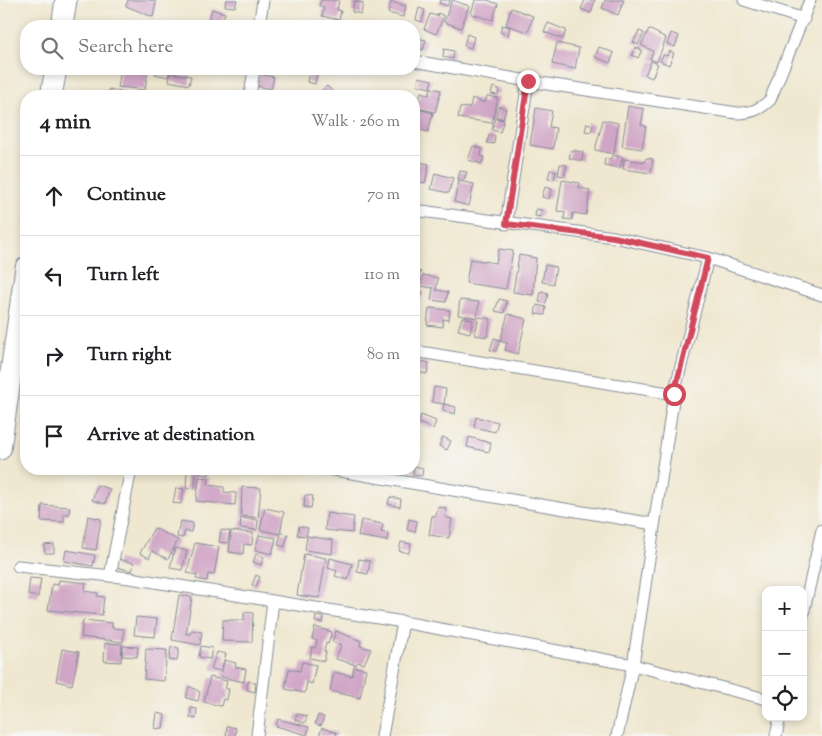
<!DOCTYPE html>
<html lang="en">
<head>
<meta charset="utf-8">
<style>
  :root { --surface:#fff; --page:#f2f2f2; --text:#202124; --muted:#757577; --line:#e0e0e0 }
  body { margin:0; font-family:"Sorts Mill Goudy",serif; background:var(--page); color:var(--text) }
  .controls { position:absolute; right:15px; bottom:15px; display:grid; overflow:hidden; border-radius:10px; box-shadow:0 2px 8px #0003 }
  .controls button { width:45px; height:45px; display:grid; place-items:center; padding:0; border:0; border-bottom:1px solid var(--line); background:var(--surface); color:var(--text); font:25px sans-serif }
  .stop { position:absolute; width:15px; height:15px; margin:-11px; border:4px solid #d1495b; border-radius:50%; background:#fff }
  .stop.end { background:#d1495b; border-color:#fff; box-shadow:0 1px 5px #0008 }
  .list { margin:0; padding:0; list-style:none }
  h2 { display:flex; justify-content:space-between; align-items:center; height:65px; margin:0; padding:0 20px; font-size:21px }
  h2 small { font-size:16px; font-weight:400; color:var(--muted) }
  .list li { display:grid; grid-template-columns:32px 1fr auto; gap:15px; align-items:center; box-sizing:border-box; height:80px; padding:0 20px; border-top:1px solid var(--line) }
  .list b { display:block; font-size:19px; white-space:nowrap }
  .list em { font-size:16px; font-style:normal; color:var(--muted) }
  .icon { flex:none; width:28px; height:28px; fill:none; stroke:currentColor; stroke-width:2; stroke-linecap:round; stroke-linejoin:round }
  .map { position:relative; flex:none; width:822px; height:736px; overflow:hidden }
  .search { position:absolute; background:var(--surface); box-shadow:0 2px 8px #0003; left:20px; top:20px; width:400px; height:55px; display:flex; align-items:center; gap:12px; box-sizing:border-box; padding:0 18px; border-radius:20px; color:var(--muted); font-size:19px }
  .panel { position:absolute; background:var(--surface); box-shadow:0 2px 8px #0003; left:20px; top:90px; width:400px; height:385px; border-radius:20px }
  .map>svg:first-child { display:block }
</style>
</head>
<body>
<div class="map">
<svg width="822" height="736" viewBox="0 0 822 736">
  <rect width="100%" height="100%" fill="#f6f6f2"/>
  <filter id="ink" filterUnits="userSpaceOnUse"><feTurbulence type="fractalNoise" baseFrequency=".02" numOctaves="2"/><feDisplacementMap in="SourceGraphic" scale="10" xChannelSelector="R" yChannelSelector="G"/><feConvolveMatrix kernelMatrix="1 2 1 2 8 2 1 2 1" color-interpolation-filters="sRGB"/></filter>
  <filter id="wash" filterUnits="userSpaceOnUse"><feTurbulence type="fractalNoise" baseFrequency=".0096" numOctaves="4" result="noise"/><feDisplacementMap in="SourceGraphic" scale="20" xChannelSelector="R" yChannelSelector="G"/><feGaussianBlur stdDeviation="1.12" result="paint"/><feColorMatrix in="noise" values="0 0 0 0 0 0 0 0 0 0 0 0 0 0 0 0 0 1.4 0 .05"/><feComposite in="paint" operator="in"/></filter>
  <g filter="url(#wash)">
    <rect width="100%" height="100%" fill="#efe7cf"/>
    <g id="blocks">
      <g fill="#d0a6c6">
        <path d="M 128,0 L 150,0 L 156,2 L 153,17 L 126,6 Z"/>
        <path d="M 226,0 L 237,0 L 235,7 L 225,6 Z"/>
        <path d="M 321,0 L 339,0 L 337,10 L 341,11 L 339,20 L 322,16 L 324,7 L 319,6 Z"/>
        <path d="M 440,0 L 450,0 L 447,6 L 439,3 Z"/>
        <path d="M 452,0 L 469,6 L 461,28 L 444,22 Z"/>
        <path d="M 475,0 L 487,0 L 498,4 L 493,20 L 471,14 Z"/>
        <path d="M 585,0 L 595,0 L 591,13 L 581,9 Z"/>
        <path d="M 605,0 L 624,0 L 618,15 L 602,8 Z"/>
        <path d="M 354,1 L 363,3 L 361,14 L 352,12 Z"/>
        <path d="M 391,2 L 406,6 L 403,17 L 388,13 Z"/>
        <path d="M 419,8 L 425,10 L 422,22 L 416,20 Z"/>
        <path d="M 511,8 L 533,16 L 528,32 L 506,25 Z"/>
        <path d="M 212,9 L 225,13 L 220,26 L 208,23 Z"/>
        <path d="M 438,13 L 444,16 L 436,34 L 424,29 L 430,14 L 437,16 Z"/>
        <path d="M 548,23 L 566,30 L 563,39 L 544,32 Z"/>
        <path d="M 502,25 L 510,27 L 508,35 L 500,32 Z"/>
        <path d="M 649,29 L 666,38 L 657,62 L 650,59 L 653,51 L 641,45 Z"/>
        <path d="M 639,31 L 644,33 L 638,45 L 633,42 Z"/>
        <path d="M 671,33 L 679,36 L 675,47 L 667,44 Z"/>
        <path d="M 467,34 L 474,37 L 471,48 L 464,46 Z"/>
        <path d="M 414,37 L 426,40 L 423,50 L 414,47 Z"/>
        <path d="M 557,43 L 579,48 L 575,69 L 552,64 Z"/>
        <path d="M 599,47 L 614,53 L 610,63 L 595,57 Z"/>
        <path d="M 636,47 L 642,50 L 638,58 L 632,55 Z"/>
        <path d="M 444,49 L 454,51 L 453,59 L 443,57 Z"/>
        <path d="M 669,51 L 674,53 L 669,65 L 660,61 L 663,55 L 667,56 Z"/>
        <path d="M 651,61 L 658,64 L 652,78 L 645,75 Z"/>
        <path d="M 121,69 L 148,70 L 145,90 L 118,87 Z"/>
        <path d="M 156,69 L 170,69 L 168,77 L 155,74 Z"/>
        <path d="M 322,69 L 337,69 L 335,76 L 321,73 Z"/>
        <path d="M 309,72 L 317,73 L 315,84 L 307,82 Z"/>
        <path d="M 170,73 L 191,76 L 189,85 L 169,81 Z"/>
        <path d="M 259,74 L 274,77 L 271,89 L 256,86 Z"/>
        <path d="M 419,77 L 432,80 L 430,88 L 417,85 Z"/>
        <path d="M 327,86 L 333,92 L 330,96 L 326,96 L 321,91 Z"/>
        <path d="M 493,87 L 499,89 L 498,95 L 491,94 Z"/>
        <path d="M 431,88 L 441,90 L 435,112 L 417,108 L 421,92 L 429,95 Z"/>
        <path d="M 109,89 L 135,95 L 135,96 L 108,96 Z"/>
        <path d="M 487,96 L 498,98 L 492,123 L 458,118 L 460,108 L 470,107 L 472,98 L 485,103 Z"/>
        <path d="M 499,106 L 506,109 L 503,119 L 496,117 Z"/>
        <path d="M 628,106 L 644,109 L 641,125 L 646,126 L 642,149 L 622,146 Z"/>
        <path d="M 414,108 L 433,113 L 428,132 L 414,128 Z"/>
        <path d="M 536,108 L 552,111 L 549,127 L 556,128 L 553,149 L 530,145 Z"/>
        <path d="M 495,118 L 504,120 L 500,132 L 492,130 Z"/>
        <path d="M 603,120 L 618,123 L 614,154 L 595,150 Z"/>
        <path d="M 587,123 L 593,125 L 591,132 L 585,131 Z"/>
        <path d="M 489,135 L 495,136 L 494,144 L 487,143 Z"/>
        <path d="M 473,146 L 482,149 L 481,156 L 484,157 L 482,164 L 468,160 Z"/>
        <path d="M 571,150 L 583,152 L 582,161 L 569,158 Z"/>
        <path d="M 612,155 L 623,157 L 620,168 L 604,165 L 605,158 L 611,159 Z"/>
        <path d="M 646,158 L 653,159 L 651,173 L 623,169 L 624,159 L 645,162 Z"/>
        <path d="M 419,162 L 429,164 L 425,183 L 415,181 Z"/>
        <path d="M 560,164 L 567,165 L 564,176 L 558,175 Z"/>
        <path d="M 550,170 L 556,171 L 554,180 L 548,179 Z"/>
        <path d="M 460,171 L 467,172 L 464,180 L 458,179 Z"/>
        <path d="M 435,173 L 453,178 L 449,193 L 431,189 Z"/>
        <path d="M 562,180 L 580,183 L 579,188 L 590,190 L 586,215 L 573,213 L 572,220 L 564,219 L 565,212 L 557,211 Z"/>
        <path d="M 459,181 L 474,184 L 469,206 L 454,202 Z"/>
        <path d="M 545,187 L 552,189 L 549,199 L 542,197 Z"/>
        <path d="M 536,209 L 542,210 L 541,217 L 535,216 Z"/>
        <path d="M 499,249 L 513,251 L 506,289 L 466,283 L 470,259 L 496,263 Z"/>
        <path d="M 519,255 L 536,258 L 533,295 L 513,292 Z"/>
        <path d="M 545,265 L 556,267 L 553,284 L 542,282 Z"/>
        <path d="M 414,270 L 421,272 L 417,284 L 414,283 Z"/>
        <path d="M 423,275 L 438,278 L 436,290 L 448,292 L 446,302 L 431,300 L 433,288 L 420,286 Z"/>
        <path d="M 414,288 L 423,292 L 414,316 Z"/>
        <path d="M 541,291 L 548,293 L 546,303 L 539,302 Z"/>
        <path d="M 499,299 L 507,301 L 504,313 L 495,311 Z"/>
        <path d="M 460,300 L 479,302 L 477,318 L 458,315 Z"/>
        <path d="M 537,305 L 546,307 L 545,315 L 535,314 Z"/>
        <path d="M 429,308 L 450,310 L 449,320 L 443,319 L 443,327 L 427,325 Z"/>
        <path d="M 508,314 L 526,319 L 518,354 L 505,350 L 507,343 L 500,341 Z"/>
        <path d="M 462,317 L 473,320 L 470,333 L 458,330 Z"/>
        <path d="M 479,317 L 491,319 L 487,337 L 475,335 Z"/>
        <path d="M 494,338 L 500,340 L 496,351 L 490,350 Z"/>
        <path d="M 420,361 L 429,363 L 427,374 L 417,372 Z"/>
        <path d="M 434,387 L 446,389 L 444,404 L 432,402 Z"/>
        <path d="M 444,404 L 456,407 L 455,414 L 443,411 Z"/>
        <path d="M 421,415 L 436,421 L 433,429 L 418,423 Z"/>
        <path d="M 476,417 L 498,422 L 495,432 L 474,427 Z"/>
        <path d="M 443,437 L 451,441 L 447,450 L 439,446 Z"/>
        <path d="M 469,437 L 491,443 L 489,452 L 467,447 Z"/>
        <path d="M 414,466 L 423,468 L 422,476 L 413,475 Z"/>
        <path d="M 201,469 L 209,469 L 209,475 L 200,474 Z"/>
        <path d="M 187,471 L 196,472 L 195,489 L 186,488 Z"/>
        <path d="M 199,477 L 209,478 L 208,485 L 224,487 L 224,492 L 236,493 L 235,505 L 196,501 Z"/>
        <path d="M 97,485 L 110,489 L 105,504 L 92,500 Z"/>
        <path d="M 242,487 L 261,488 L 258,518 L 241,516 Z"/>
        <path d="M 176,488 L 184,489 L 181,504 L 173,503 Z"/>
        <path d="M 305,495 L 313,496 L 311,508 L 304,507 Z"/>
        <path d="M 390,497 L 401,499 L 400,507 L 388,504 Z"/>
        <path d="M 42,505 L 70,507 L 69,514 L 64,514 L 64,522 L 41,521 Z"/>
        <path d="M 438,507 L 446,508 L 445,517 L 452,519 L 449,538 L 429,535 L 432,516 L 436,516 Z"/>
        <path d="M 265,508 L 284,512 L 280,534 L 260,530 Z"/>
        <path d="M 327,513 L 354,517 L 352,533 L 325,530 Z"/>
        <path d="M 88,516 L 101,519 L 96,550 L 83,548 Z"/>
        <path d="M 241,518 L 258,520 L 257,530 L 240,528 Z"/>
        <path d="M 409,519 L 417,521 L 415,532 L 407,530 Z"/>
        <path d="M 361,520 L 383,524 L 381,532 L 388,533 L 387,541 L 358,536 Z"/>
        <path d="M 180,521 L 193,523 L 191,532 L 185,531 L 183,538 L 177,537 Z"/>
        <path d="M 299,526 L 308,528 L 306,536 L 297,535 Z"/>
        <path d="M 154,528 L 178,540 L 168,559 L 152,551 L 149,558 L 140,553 Z"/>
        <path d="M 221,530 L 230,531 L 228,543 L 219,542 Z"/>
        <path d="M 231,531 L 253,533 L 252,545 L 244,544 L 243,554 L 229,552 Z"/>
        <path d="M 281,533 L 288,534 L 285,547 L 278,545 Z"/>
        <path d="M 259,535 L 276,538 L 272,554 L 255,550 Z"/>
        <path d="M 307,536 L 333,540 L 332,554 L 305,550 Z"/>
        <path d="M 401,542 L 411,544 L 409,553 L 399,551 Z"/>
        <path d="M 195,543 L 219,547 L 214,575 L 208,574 L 207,581 L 196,579 L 197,575 L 187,573 Z"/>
        <path d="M 54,544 L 54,553 L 45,553 L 44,545 Z"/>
        <path d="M 175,548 L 187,551 L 182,570 L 170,568 Z"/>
        <path d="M 66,550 L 95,555 L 93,566 L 64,561 Z"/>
        <path d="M 256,554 L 264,557 L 261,565 L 253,562 Z"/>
        <path d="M 304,554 L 326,558 L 319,598 L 297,595 Z"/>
        <path d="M 330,558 L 352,564 L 348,580 L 335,576 L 337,571 L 328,568 Z"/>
        <path d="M 118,559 L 134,563 L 132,571 L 116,567 Z"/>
        <path d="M 359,559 L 370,561 L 368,574 L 357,572 Z"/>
        <path d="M 256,575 L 260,577 L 256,587 L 252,585 Z"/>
        <path d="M 30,578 L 41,579 L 38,597 L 28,595 Z"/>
        <path d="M 59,580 L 86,583 L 85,591 L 98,593 L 97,596 L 104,597 L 102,615 L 48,610 L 52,584 L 58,585 Z"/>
        <path d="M 179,595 L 192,597 L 186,634 L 190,634 L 191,630 L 202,632 L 200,645 L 172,640 Z"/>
        <path d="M 244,612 L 253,613 L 252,642 L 222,641 L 223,620 L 244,620 Z"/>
        <path d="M 316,616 L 324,617 L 323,623 L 315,622 Z"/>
        <path d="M 136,617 L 157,619 L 155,637 L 134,635 Z"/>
        <path d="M 83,620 L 112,623 L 112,628 L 124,629 L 123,642 L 81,637 Z"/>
        <path d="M 315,627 L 332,632 L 328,644 L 326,643 L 324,651 L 326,652 L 324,661 L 310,658 L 312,647 L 315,648 L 317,641 L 312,639 Z"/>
        <path d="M 336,631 L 361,641 L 360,646 L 371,649 L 364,664 L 358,662 L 356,665 L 336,659 L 341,645 L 332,642 Z"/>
        <path d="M 105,643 L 122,644 L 121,662 L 104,661 Z"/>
        <path d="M 123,646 L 138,647 L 137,657 L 122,656 Z"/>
        <path d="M 201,646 L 212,648 L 210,659 L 199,657 Z"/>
        <path d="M 171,647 L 179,648 L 177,661 L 169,660 Z"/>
        <path d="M 62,649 L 79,652 L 72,685 L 56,681 Z"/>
        <path d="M 146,649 L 167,650 L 164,681 L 144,679 Z"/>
        <path d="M 217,652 L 226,654 L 221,671 L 211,669 Z"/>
        <path d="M 224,660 L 236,663 L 235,667 L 246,669 L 244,682 L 221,677 Z"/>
        <path d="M 302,662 L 316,665 L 312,684 L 307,682 L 305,693 L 285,689 L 289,669 L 300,671 Z"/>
        <path d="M 354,667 L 366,669 L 360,698 L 330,691 L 334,672 L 352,676 Z"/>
        <path d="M 210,677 L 227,681 L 225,689 L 229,689 L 227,700 L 223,699 L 221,706 L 204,702 Z"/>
        <path d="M 248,681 L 256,683 L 255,692 L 247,690 Z"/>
        <path d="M 189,686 L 200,692 L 198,701 L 186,698 Z"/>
        <path d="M 191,708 L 197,709 L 196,719 L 190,718 Z"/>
        <path d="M 157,713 L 165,715 L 163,728 L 155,729 Z"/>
        <path d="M 297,714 L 307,716 L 305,723 L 295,720 Z"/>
        <path d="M 318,715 L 324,717 L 321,726 L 315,724 Z"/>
        <path d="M 278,719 L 309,727 L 307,735 L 276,726 Z"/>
        <path d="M 227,726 L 236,728 L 235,736 L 226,736 Z"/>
        <path d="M 322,728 L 337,733 L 336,736 L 319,736 Z"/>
      </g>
    </g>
  </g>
  <g filter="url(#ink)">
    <use href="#blocks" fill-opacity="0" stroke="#858b96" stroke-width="1"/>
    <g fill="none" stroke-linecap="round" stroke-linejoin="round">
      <defs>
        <g id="street">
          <path d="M 744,0 L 804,19"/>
          <path d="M 259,26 L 263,0"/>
          <path d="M 414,61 L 528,81 L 737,113 C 751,113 759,110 770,100 L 810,0"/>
          <path d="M 250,96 L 254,69"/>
          <path d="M 414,210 L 614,237 L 708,258 L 822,295"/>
          <path d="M 506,224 L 528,81"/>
          <path d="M 414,351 L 674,394"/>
          <path d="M 328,469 L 654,524"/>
          <path d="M 18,566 L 130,578 L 403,622 L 633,665 L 766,699"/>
          <path d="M 110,576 L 131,469"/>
          <path d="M 803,614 L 822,530"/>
          <path d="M 257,736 L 273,601"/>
          <path d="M 382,736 L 403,622"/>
          <path d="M 617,736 L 633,665 L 674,394 L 708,258"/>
          <path d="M 776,736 L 780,717"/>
        </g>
        <g id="highway">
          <path d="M 62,26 L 66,0"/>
          <path d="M 51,96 L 56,69"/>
          <path d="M 0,449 L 26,268"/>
        </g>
      </defs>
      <use href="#street" stroke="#858b96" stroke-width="13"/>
      <use href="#highway" stroke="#858b96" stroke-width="23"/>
      <use href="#street" stroke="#fff" stroke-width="11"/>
      <use href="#highway" stroke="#fff" stroke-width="21"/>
    </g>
  </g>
  <g fill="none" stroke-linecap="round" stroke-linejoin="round" filter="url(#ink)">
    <path stroke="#d1495b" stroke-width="6" d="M 528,81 L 506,224 L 614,237 L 708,258 L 674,394"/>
  </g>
</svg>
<div class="controls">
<button>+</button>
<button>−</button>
<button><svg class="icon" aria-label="locate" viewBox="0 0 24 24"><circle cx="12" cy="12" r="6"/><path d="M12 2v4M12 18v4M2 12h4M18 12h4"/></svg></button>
</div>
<div class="stop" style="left:674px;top:394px"></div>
<div class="stop end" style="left:528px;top:81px"></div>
<div class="search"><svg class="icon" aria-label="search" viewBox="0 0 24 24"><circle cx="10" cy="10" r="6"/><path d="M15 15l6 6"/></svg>Search here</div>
<section class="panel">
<h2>4 min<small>Walk · 260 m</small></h2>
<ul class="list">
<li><svg class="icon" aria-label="ahead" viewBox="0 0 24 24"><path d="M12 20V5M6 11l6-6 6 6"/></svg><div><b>Continue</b></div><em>70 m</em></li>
<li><svg class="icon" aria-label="left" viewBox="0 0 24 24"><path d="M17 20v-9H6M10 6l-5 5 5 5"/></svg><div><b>Turn left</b></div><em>110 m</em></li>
<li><svg class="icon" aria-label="right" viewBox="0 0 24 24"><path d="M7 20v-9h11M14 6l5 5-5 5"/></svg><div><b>Turn right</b></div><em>80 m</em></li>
<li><svg class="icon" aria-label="arrive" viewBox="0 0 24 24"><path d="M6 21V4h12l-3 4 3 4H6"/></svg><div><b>Arrive at destination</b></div></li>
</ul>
</section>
</div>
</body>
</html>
